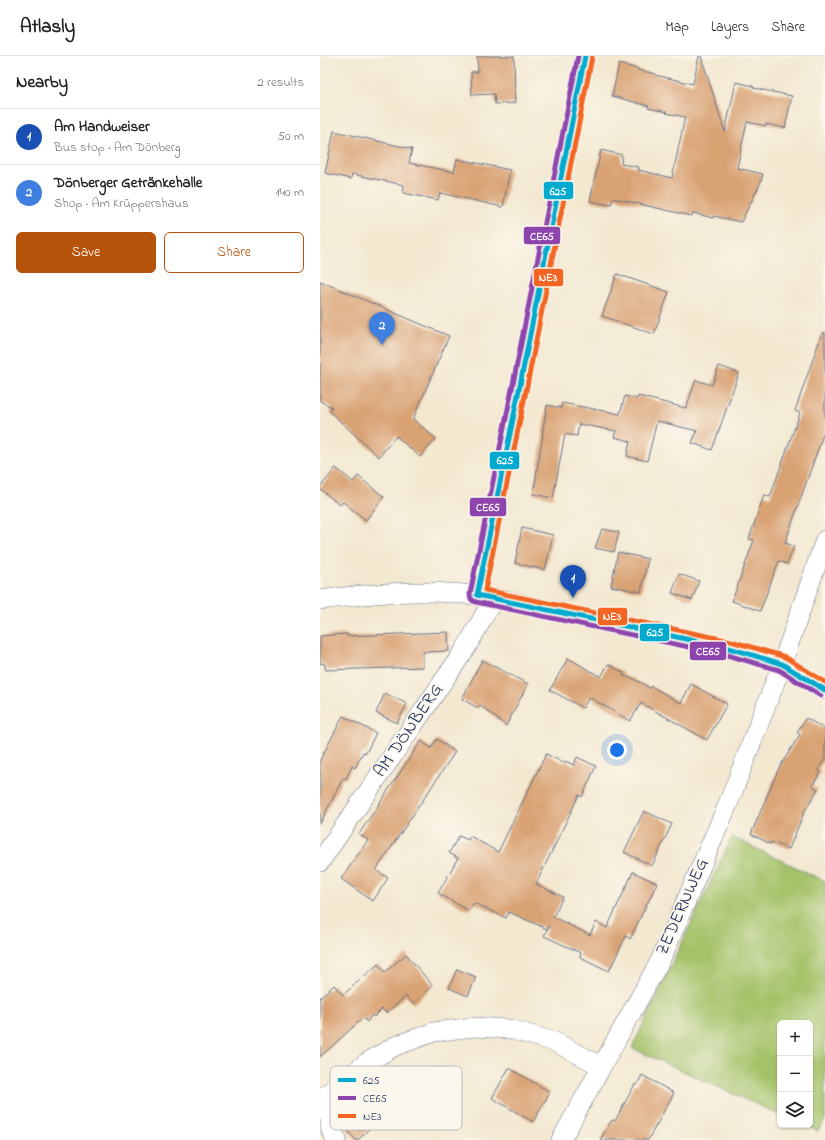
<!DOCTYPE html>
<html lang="en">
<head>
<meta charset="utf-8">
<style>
  :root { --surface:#fff; --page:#f2f2f2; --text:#202124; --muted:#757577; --line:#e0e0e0; --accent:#b45309 }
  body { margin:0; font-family:"Indie Flower",sans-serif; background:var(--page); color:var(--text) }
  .controls { position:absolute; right:12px; bottom:12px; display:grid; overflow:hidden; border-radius:6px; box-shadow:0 1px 3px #0004 }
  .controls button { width:36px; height:36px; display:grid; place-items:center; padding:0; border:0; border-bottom:1px solid var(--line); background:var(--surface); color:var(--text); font:20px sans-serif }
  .you { position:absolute; left:297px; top:694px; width:14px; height:14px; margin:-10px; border:3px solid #fff; border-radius:50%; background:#1a73e8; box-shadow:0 0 0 6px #1a73e833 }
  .badge { display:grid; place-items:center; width:26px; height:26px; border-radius:50%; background:var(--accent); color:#fff; font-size:13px; font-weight:700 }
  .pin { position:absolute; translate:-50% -33px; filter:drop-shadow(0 1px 2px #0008) }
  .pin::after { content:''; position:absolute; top:21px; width:14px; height:12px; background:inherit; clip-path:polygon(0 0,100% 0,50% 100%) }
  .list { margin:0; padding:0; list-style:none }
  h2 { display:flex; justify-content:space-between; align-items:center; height:52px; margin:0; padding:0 16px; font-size:17px }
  h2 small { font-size:13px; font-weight:400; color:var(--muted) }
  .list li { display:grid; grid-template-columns:26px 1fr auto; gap:12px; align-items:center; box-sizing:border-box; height:56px; padding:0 16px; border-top:1px solid var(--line) }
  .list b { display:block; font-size:15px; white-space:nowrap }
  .list p { margin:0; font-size:13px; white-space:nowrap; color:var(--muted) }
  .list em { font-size:13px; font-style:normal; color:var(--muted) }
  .actions { display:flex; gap:8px; padding:12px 16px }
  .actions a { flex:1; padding:9px 0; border:1px solid var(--accent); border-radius:6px; text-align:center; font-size:14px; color:var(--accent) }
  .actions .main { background:var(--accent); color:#fff }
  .icon { flex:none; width:22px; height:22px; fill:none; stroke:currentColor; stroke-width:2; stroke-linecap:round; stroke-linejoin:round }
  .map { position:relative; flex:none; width:505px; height:1084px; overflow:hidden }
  header { display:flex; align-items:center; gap:24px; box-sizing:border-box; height:56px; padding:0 20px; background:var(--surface); border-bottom:1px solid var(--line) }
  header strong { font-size:19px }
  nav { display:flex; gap:22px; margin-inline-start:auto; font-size:14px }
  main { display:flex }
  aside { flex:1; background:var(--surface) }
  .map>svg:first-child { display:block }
</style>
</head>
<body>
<header>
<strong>Atlasly</strong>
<nav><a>Map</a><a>Layers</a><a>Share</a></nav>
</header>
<main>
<aside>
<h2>Nearby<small>2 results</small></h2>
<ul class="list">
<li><span class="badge" style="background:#1a4fb4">1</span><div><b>Am Handweiser</b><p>Bus stop · Am Dönberg</p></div><em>50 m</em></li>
<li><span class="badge" style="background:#3f7fe0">2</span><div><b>Dönberger Getränkehalle</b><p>Shop · Am Krüppershaus</p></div><em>140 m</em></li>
</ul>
<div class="actions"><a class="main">Save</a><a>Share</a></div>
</aside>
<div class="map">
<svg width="505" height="1084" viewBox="0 0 505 1084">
  <rect width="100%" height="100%" fill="#fbf7ec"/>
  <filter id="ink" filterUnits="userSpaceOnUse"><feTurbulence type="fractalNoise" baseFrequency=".025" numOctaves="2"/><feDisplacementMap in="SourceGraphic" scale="8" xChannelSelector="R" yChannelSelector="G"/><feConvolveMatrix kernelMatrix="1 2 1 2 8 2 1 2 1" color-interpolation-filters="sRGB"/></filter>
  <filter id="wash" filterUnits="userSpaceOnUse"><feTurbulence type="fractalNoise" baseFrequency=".012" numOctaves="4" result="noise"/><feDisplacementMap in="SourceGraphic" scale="16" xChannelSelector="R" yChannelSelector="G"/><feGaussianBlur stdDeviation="0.9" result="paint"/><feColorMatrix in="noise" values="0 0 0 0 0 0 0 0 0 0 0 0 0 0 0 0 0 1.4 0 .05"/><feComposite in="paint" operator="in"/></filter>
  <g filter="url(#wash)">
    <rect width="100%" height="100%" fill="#f3e8d0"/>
    <path fill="#a4c269" stroke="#607864" d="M 412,781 L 505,825 L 505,1064 L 498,1075 L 483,1069 L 490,1069 L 490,967 L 460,967 L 460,1059 L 312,992 Z"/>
    <g id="blocks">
      <g fill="#d9a273">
        <path d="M 157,0 L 194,0 L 195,47 L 175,48 L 174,38 L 152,39 L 151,16 L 158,16 Z"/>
        <path d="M 379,0 L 381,0 L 405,76 L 416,26 L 433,30 L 434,32 L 472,40 L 465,72 L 446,68 L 446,70 L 427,66 L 417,112 L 443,118 L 440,128 L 421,166 L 393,160 L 393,162 L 373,157 L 372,160 L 293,142 L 291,149 L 270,145 L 281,94 L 302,99 L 301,108 L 319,111 L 318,114 L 352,122 L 365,61 L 346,57 L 347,56 L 328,52 L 329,50 L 292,40 L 299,8 L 318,13 L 318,14 L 336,18 L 335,19 L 373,28 Z"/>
        <path d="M 14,75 L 92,93 L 89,107 L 134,116 L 137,103 L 190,114 L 183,151 L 120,137 L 118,144 L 83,137 L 84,129 L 32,118 L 31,123 L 5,117 Z"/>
        <path d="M 297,218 L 349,236 L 334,278 L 282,260 Z"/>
        <path d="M 0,225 L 129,280 L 93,363 L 116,383 L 100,401 L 76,380 L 59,401 L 9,355 L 12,351 L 0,345 Z"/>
        <path d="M 502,277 L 505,277 L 505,373 L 465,487 L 474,490 L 467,508 L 459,505 L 440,555 L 412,545 L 434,484 L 429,483 L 444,439 L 450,441 L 480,357 L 475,355 Z"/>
        <path d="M 399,310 L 419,317 L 392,394 L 372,387 L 377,375 L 337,365 L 327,405 L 307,400 L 310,385 L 294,381 L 296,375 L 259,368 L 257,380 L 245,378 L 233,442 L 213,438 L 223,379 L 222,379 L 227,349 L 241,352 L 242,347 L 300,358 L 305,340 L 317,343 L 318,340 L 366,352 L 376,324 L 392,329 Z"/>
        <path d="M 16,412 L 33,426 L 38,420 L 64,441 L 46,464 L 23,446 L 20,449 L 0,433 L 0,431 Z"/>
        <path d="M 202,472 L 233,479 L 225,514 L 195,507 Z"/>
        <path d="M 282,473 L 299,476 L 294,496 L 275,492 Z"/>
        <path d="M 298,496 L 328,503 L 321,536 L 291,530 Z"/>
        <path d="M 359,518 L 379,525 L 372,544 L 352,537 Z"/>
        <path d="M 128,576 L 129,595 L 103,596 L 103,611 L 6,614 L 4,607 L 0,608 L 0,580 L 27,578 L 27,580 Z"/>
        <path d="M 248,602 L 281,621 L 288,608 L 304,617 L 303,620 L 312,622 L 330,632 L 331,630 L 361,647 L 371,628 L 407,648 L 387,684 L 321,647 L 310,665 L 269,641 L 263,652 L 230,634 Z"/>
        <path d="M 162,604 L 208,628 L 186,670 L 160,649 L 158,652 L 142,643 Z"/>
        <path d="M 65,637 L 87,648 L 77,667 L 56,657 Z"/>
        <path d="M 23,660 L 56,677 L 46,697 L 43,696 L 35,712 L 32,710 L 26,723 L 23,722 L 0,768 L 0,704 Z"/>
        <path d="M 486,662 L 505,673 L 505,703 L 498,713 L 501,716 L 492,730 L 498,733 L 485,754 L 469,793 L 451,786 L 450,788 L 431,778 L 458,714 L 480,678 L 477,676 Z"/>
        <path d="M 117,683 L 135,696 L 56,814 L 68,822 L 53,845 L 21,823 L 48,784 L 39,778 L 101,685 L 111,692 Z"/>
        <path d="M 226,698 L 244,707 L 245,705 L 254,709 L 257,701 L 276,710 L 262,741 L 259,739 L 216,828 L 243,841 L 233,861 L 270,879 L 276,866 L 287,872 L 313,816 L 337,827 L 310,883 L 306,880 L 289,915 L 260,901 L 261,897 L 224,880 L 229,870 L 227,873 L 189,856 L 186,862 L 154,847 L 149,855 L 118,837 L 138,802 L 129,797 L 139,780 L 148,784 L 150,780 L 178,796 Z"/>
        <path d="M 324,755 L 352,768 L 332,810 L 304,796 Z"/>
        <path d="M 86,898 L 113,930 L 93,948 L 86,940 L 66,957 L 62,953 L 54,961 L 52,959 L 47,966 L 43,962 L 0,1001 L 0,942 L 14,929 L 23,939 L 58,908 L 65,916 Z"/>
        <path d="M 137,913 L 156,921 L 148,940 L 129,932 Z"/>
        <path d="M 189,1012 L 230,1036 L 213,1066 L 172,1042 Z"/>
        <path d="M 322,1019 L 354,1037 L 328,1084 L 280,1084 L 292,1064 L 295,1065 L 315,1028 L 317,1029 Z"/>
        <path d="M 45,1051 L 58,1064 L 38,1084 L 36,1084 L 24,1071 Z"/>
      </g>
    </g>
  </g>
  <g filter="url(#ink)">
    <use href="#blocks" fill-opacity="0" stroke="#677086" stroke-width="1"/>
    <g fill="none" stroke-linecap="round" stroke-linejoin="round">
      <defs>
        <g id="minor">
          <path d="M 157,539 L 200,329 L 265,0"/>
          <path d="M 0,544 C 58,536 116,532 174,542 L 409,592 L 462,608 L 505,634"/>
          <path d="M 0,806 L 146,592 L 174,542"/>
          <path d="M 7,1038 L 46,1007 L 75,990 L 114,976 L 153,971 L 190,973 L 235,986 L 281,1010"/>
          <path d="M 7,1038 L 11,1075 L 17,1084"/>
          <path d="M 241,1084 L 341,903 L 408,748 L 462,608 L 505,484"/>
        </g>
      </defs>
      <use href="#minor" stroke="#677086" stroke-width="20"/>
      <use href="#minor" stroke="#fff" stroke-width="19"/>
      <defs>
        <g id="bus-1">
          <path d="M 157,539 L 200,329 L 265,0"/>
          <path d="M 157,539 L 409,592 L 462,608 L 505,634"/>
        </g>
        <path id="bus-2" d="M 258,0 L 193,328 L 150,538 C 150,542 152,545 156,546 L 407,599 L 459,614 L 501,640"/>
        <path id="bus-3" d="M 272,1 L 207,330 L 165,534 L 411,585 L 465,601 L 505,626"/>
      </defs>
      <use href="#bus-1" stroke="#fbf7ec" stroke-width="8"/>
      <use href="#bus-2" stroke="#fbf7ec" stroke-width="8"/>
      <use href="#bus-3" stroke="#fbf7ec" stroke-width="8"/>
      <use href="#bus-1" stroke="#00a9ce" stroke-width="5"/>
      <use href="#bus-2" stroke="#8e44ad" stroke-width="5"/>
      <use href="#bus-3" stroke="#f26522" stroke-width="5"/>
    </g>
  </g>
  <g text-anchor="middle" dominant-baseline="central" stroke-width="3.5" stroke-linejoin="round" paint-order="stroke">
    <g font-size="18" fill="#1b2f5e" stroke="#fbf7ec">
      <text transform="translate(89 675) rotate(-56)">AM DÖNBERG</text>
      <text transform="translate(363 851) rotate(-66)">ZEDERNWEG</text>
    </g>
  </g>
  <rect x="10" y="1010" width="132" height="64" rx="6" fill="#fbf7ec" stroke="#b8bbc1" stroke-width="1"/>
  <rect x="18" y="1022" width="18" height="4" fill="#00a9ce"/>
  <rect x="18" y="1040" width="18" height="4" fill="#8e44ad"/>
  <rect x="18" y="1058" width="18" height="4" fill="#f26522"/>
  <g font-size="11" fill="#1b2f5e">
    <text x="43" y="1028">625</text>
    <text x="43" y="1046">CE65</text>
    <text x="43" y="1064">NE3</text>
  </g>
  <g stroke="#fbf7ec" stroke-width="1.5">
    <rect x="223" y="125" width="31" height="19" rx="4" fill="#00a9ce"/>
    <rect x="203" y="170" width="38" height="19" rx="4" fill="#8e44ad"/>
    <rect x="213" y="212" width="31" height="19" rx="4" fill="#f26522"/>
    <rect x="169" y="395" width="31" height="19" rx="4" fill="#00a9ce"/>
    <rect x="149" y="441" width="38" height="20" rx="4" fill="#8e44ad"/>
    <rect x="277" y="551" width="31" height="19" rx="4" fill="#f26522"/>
    <rect x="319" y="567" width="31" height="19" rx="4" fill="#00a9ce"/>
    <rect x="369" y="585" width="38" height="20" rx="4" fill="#8e44ad"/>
  </g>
  <g font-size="11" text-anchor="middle" font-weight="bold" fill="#fff">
    <text x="238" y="139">625</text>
    <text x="222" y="184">CE65</text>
    <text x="228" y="225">NE3</text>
    <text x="185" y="408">625</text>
    <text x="168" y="455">CE65</text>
    <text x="292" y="564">NE3</text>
    <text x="335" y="580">625</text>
    <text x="388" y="599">CE65</text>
  </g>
</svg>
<div class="controls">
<button>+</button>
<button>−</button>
<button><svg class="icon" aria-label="layers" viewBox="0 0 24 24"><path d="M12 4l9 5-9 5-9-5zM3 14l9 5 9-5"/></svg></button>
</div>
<div class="you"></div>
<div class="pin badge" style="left:253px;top:542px;background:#1a4fb4">1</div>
<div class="pin badge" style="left:62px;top:289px;background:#3f7fe0">2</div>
</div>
</main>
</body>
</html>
